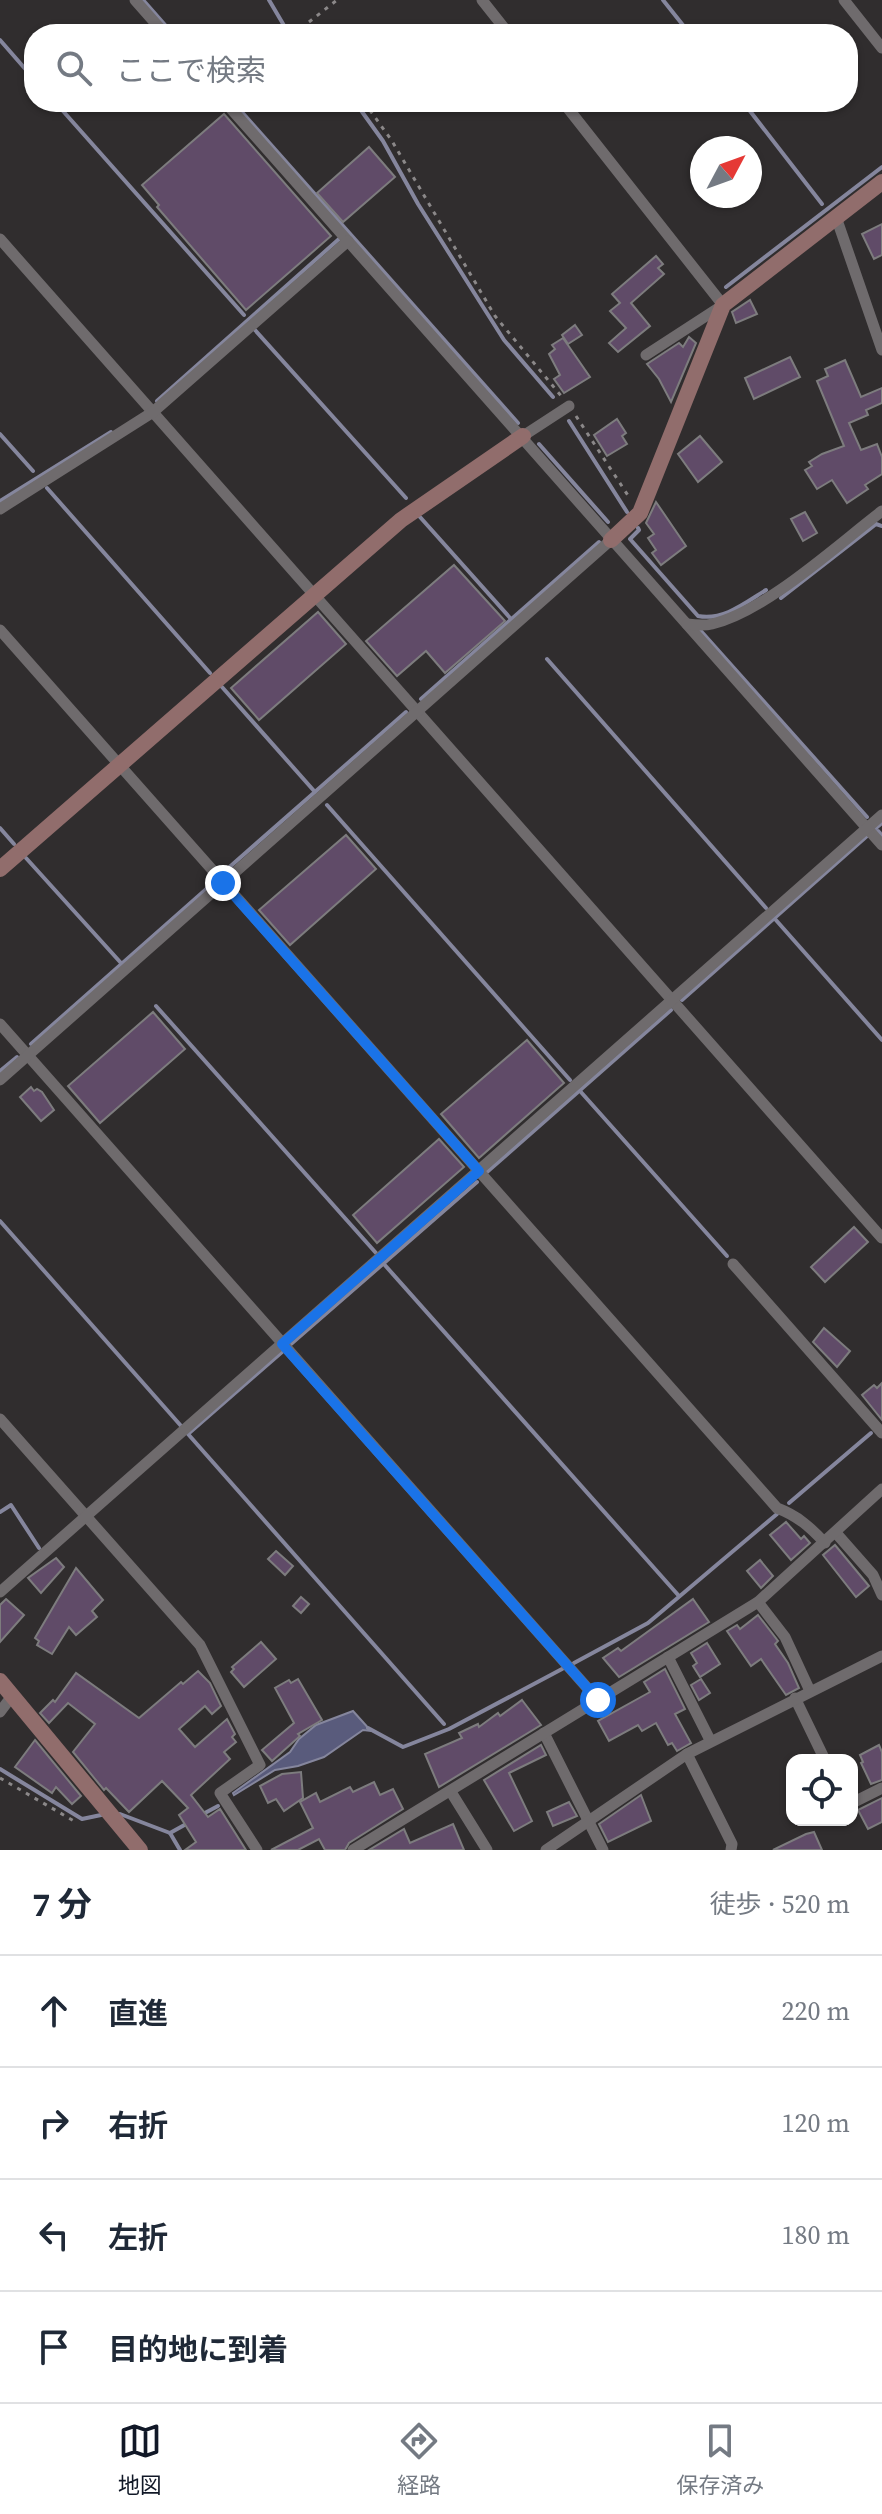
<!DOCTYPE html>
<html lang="ja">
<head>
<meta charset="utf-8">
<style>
  :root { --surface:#fff; --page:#f6f6f7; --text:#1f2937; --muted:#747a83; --line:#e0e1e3; --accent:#111827 }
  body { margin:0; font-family:"Source Serif 4","Noto Sans JP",serif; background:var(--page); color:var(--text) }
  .controls { position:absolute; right:24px; bottom:24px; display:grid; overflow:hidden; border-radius:16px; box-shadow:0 2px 6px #0004 }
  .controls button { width:72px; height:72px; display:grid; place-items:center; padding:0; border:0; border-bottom:2px solid var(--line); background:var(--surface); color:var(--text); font:40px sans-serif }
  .compass { position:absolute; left:690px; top:136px; width:72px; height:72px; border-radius:50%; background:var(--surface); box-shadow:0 2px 6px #0004; rotate:49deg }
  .stop { position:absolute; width:24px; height:24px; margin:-18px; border:6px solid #1a73e8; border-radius:50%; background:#fff }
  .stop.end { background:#1a73e8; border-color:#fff; box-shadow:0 2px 8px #0008 }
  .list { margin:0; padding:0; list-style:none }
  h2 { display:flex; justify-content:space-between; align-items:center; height:104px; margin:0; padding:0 32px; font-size:34px }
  h2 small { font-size:26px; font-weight:400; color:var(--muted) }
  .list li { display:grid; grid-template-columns:52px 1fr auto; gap:24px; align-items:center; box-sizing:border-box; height:112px; padding:0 32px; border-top:2px solid var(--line) }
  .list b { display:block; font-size:30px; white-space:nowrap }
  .list em { font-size:26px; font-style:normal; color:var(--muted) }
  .icon { flex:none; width:44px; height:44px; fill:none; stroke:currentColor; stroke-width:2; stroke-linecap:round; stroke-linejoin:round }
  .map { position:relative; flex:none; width:882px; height:1850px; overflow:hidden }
  .search { position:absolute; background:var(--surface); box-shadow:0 2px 6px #0004; left:24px; right:24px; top:24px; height:88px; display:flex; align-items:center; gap:20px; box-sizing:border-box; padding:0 28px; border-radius:32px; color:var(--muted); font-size:30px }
  .sheet { height:552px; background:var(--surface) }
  nav { display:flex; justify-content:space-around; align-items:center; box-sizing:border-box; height:112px; border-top:2px solid var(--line); background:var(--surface); font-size:22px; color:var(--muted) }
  nav a { display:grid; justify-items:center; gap:4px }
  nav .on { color:var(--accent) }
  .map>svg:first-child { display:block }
</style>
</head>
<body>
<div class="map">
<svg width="882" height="1850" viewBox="0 0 882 1850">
  <rect width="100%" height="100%" fill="#302d2e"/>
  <path fill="#595b7c" stroke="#85869d" stroke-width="2" d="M 353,1711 L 371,1731 L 363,1730 L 324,1757 L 298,1766 L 275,1770 L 234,1795 L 233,1793 L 290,1752 L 299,1739 L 316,1725 Z"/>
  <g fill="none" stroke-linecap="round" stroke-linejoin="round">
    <g stroke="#85869d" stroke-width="4">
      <path d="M 143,0 L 173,34"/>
      <path d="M 269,0 L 289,34"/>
      <path d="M 663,0 L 690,34"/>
      <path d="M 0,40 L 34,79"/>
      <path d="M 55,102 L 244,315"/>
      <path d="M 233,102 L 518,423"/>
      <path d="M 355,102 L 383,141 L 418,204 L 504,340 L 553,397"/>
      <path d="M 743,102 L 822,204"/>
      <path d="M 726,287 L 882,167"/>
      <path d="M 255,330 L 406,498"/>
      <path d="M 157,401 L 339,239"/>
      <path d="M 569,421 L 627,512"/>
      <path d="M 0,434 L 33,471"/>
      <path d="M 539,444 L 608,522"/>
      <path d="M 47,488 L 210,673"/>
      <path d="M 0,501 L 111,432"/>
      <path d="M 420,517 L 511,619"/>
      <path d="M 638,528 L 639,530 L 630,539 L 698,616 C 723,621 745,603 766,590"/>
      <path d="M 781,598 L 871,528 L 876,524 L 882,526"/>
      <path d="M 700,630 L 867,817"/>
      <path d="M 547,659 L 766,908"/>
      <path d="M 222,687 L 315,792"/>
      <path d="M 421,699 L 599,542"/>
      <path d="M 327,805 L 570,1080"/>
      <path d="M 0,828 L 14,844"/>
      <path d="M 876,828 L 882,823"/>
      <path d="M 878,831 L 882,835"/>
      <path d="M 26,858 L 121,963"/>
      <path d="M 225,871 L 406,712"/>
      <path d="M 775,919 L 882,1040"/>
      <path d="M 682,1000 L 867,836"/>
      <path d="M 156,1006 L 376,1253"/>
      <path d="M 31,1044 L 212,884"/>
      <path d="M 0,1071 L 17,1057"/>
      <path d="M 580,1091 L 727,1256"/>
      <path d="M 487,1172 L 671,1010"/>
      <path d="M 0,1221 L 182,1427"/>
      <path d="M 383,1263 L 679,1596"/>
      <path d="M 291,1344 L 477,1182"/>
      <path d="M 282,1352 L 188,1434 L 444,1724"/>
      <path d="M 789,1503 L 871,1433"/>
      <path d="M 0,1512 L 11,1505 L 39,1548"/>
      <path d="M 574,1663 L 648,1623 L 777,1514"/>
      <path d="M 368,1728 L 403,1747 L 449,1729 L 562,1669"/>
      <path d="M 0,1769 L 82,1819 L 101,1815"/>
      <path d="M 120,1814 L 170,1833 L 180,1850"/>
      <path d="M 203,1814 L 218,1806"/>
      <path d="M 170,1833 L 188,1823"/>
    </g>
  </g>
  <g fill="#604b68" stroke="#7d7c7e" stroke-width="2">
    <path d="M 224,114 L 331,236 L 246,310 L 157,207 L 159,205 L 142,185 Z"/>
    <path d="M 369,147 L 395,177 L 343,222 L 317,193 Z"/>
    <path d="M 882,224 L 882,255 L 874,259 L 862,234 Z"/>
    <path d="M 656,256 L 663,264 L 658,268 L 664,274 L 631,303 L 650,326 L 618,352 L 609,343 L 626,328 L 610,311 L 620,303 L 612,294 Z"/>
    <path d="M 750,300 L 757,314 L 736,323 L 732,312 Z"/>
    <path d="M 575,325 L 582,335 L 568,344 L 562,335 Z"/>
    <path d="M 689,337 L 696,343 L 671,402 L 659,379 L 647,364 L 679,343 L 683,347 Z"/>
    <path d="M 563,338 L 590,377 L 564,393 L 554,379 L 560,375 L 549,354 L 555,349 L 552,345 Z"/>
    <path d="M 790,357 L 800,377 L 754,399 L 745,378 Z"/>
    <path d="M 845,360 L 861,397 L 882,388 L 882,403 L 866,410 L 868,415 L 849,423 L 861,450 L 877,444 L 882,457 L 882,474 L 865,485 L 868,489 L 847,503 L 832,480 L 817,489 L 805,470 L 812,466 L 809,462 L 822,454 L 844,446 L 817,381 L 828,376 L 825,369 Z"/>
    <path d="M 617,419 L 626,433 L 622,436 L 627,444 L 607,456 L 594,435 Z"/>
    <path d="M 700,436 L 722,462 L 698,482 L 678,454 Z"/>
    <path d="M 656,502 L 686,546 L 661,565 L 652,553 L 656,550 L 648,538 L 654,534 L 646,523 Z"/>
    <path d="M 805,512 L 817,533 L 803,541 L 791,519 Z"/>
    <path d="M 454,565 L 505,621 L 445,673 L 426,651 L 397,676 L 366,641 Z"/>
    <path d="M 318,612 L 346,644 L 259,720 L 231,688 Z"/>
    <path d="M 346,835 L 376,869 L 290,945 L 259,910 Z"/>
    <path d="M 153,1012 L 185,1049 L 100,1123 L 68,1086 Z"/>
    <path d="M 527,1040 L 564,1083 L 479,1158 L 441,1114 Z"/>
    <path d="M 31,1087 L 34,1091 L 37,1089 L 42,1092 L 54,1110 L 41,1121 L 20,1097 Z"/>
    <path d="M 439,1139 L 464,1167 L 377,1243 L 353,1215 Z"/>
    <path d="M 854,1227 L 868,1242 L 825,1282 L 811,1267 Z"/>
    <path d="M 824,1328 L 850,1351 L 837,1367 L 813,1342 Z"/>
    <path d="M 882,1383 L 882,1420 L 862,1395 L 874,1385 L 877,1388 Z"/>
    <path d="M 786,1522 L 801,1539 L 804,1536 L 810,1543 L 791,1560 L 770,1535 Z"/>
    <path d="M 835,1545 L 869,1586 L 856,1597 L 823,1555 Z"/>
    <path d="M 276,1551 L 293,1566 L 285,1575 L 268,1559 Z"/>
    <path d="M 56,1558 L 64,1567 L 41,1593 L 28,1578 Z"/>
    <path d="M 760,1560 L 773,1576 L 761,1588 L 747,1571 Z"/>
    <path d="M 76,1568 L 103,1600 L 92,1611 L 97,1617 L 76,1635 L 69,1627 L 52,1654 L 37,1645 L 39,1641 L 35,1638 Z"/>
    <path d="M 301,1597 L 309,1604 L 301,1613 L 293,1606 Z"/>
    <path d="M 6,1599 L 24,1615 L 0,1642 L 0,1605 Z"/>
    <path d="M 693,1599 L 709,1622 L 619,1677 L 603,1658 L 618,1648 L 621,1651 Z"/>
    <path d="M 758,1615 L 778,1641 L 775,1644 L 788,1663 L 799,1688 L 786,1695 L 761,1659 L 751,1666 L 727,1631 L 737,1625 L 740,1629 Z"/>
    <path d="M 261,1642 L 276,1659 L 244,1687 L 231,1672 L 234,1669 L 232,1667 Z"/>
    <path d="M 707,1643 L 720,1664 L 700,1677 L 693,1666 L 697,1663 L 691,1653 Z"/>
    <path d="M 665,1669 L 685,1709 L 675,1714 L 691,1743 L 677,1751 L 672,1743 L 668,1745 L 656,1723 L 642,1731 L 638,1725 L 609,1741 L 598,1721 L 650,1692 L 644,1682 Z"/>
    <path d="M 198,1671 L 210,1683 L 221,1706 L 212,1714 L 205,1706 L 179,1729 L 195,1747 L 227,1719 L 235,1734 L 232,1737 L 236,1742 L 224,1752 L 230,1759 L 191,1795 L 208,1817 L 220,1809 L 246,1850 L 185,1850 L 196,1842 L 179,1815 L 188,1808 L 162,1781 L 129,1812 L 106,1788 L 104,1790 L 73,1752 L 95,1724 L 68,1703 L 49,1723 L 40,1713 L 53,1700 L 55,1702 L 76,1673 L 139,1718 L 181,1682 L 183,1684 Z"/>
    <path d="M 298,1679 L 322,1720 L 298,1734 L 300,1736 L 272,1761 L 262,1750 L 294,1723 L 275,1688 L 289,1680 L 291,1683 Z"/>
    <path d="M 701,1679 L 710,1693 L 699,1700 L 691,1685 Z"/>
    <path d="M 522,1700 L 541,1725 L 439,1787 L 425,1754 L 462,1738 L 459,1733 L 478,1724 L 479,1727 L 498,1713 L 500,1716 Z"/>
    <path d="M 35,1740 L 81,1796 L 72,1804 L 56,1787 L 52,1793 L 15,1767 Z"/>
    <path d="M 541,1745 L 546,1755 L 509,1773 L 532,1821 L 514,1831 L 484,1780 Z"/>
    <path d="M 879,1745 L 882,1752 L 882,1780 L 871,1784 L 861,1763 L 863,1762 L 860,1755 Z"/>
    <path d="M 301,1772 L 303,1798 L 284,1811 L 276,1799 L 268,1803 L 260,1786 L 282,1774 Z"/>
    <path d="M 374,1782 L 380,1795 L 393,1789 L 403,1809 L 349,1843 L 345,1850 L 325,1850 L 319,1839 L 298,1850 L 271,1850 L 313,1828 L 300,1802 L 316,1793 L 320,1802 L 350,1787 L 353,1792 Z"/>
    <path d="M 641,1795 L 651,1821 L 608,1842 L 599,1824 Z"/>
    <path d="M 882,1798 L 882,1822 L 868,1829 L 858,1810 Z"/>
    <path d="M 569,1802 L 577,1816 L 553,1826 L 547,1812 Z"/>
    <path d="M 453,1824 L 464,1850 L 369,1850 L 404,1829 L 410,1843 Z"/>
    <path d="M 814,1832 L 822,1850 L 773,1850 L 806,1834 Z"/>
  </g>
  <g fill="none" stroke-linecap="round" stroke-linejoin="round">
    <g stroke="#8b8889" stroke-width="3" stroke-dasharray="4 6" stroke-linecap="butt">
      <path d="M 297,34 L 295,33 L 337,0"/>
      <path d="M 364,102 L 392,141 L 495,316 L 562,397"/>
      <path d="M 576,416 L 629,497"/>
      <path d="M 0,1778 L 74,1821"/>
    </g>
    <g stroke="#6f6b6d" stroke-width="11">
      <path d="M 135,0 L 165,34"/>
      <path d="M 482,0 L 509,34"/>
      <path d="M 844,0 L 882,48"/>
      <path d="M 225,102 L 882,845"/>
      <path d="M 563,102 L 723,305 L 646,355"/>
      <path d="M 836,217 L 882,350"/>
      <path d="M 0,239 L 882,1238"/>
      <path d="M 523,436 L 569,406"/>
      <path d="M 0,509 L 153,412 L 348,241"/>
      <path d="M 687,624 C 695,625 704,626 712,624 C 766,611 836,546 882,511"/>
      <path d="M 0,630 L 777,1508 C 798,1516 810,1527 825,1543"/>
      <path d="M 0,1024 L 598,1700"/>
      <path d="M 0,1080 L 611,540"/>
      <path d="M 733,1264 L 882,1433"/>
      <path d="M 0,1419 L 200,1645 L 260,1765 L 220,1793 L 257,1850"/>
      <path d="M 836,1533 L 873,1575 L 882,1595"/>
      <path d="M 0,1592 L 882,815"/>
      <path d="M 758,1602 L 785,1637 L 810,1691"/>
      <path d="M 668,1657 L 710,1740"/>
      <path d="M 795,1698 L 825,1760"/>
      <path d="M 0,1712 L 12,1696"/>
      <path d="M 544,1733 L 603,1850"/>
      <path d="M 687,1754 L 732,1844 L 731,1850"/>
      <path d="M 451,1792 L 487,1850"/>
      <path d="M 852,1803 L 882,1788"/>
      <path d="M 353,1850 L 758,1602 L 882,1489"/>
      <path d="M 546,1850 L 687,1754 L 882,1656"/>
    </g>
    <g stroke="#916d6c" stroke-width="16">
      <path d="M 611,540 L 640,513 L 723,305 L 882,182"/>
      <path d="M 0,869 L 401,520 L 523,436"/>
      <path d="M 0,1681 L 140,1850"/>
    </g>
  </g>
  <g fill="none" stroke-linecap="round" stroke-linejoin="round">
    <path stroke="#1a73e8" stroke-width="10" d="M 223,883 L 479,1171 L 282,1344 L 598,1700"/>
  </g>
</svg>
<div class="controls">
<button><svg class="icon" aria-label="locate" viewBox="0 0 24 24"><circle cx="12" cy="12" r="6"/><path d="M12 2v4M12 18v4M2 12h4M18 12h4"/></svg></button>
</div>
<svg class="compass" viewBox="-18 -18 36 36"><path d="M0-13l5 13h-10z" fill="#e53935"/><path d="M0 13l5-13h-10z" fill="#747a83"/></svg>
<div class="stop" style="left:598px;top:1700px"></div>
<div class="stop end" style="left:223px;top:883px"></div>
<div class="search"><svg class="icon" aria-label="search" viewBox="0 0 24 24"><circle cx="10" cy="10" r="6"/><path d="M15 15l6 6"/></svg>ここで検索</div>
</div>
<section class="sheet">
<h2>7 分<small>徒歩 · 520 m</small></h2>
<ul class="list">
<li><svg class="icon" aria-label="ahead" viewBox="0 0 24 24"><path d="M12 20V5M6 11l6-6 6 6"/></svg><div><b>直進</b></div><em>220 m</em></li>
<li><svg class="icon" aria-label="right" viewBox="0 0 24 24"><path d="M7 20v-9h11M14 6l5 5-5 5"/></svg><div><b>右折</b></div><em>120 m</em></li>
<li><svg class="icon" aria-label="left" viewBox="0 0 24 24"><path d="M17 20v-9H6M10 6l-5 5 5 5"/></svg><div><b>左折</b></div><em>180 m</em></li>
<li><svg class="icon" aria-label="arrive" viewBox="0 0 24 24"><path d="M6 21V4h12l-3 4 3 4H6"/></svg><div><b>目的地に到着</b></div></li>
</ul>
</section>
<nav>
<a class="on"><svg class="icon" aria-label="map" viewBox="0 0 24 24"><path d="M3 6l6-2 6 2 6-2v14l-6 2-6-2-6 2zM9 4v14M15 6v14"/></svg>地図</a>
<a><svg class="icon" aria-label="directions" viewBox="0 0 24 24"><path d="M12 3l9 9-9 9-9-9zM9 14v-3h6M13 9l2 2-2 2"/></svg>経路</a>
<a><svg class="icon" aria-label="saved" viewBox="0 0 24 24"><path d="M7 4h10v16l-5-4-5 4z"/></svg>保存済み</a>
</nav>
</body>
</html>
